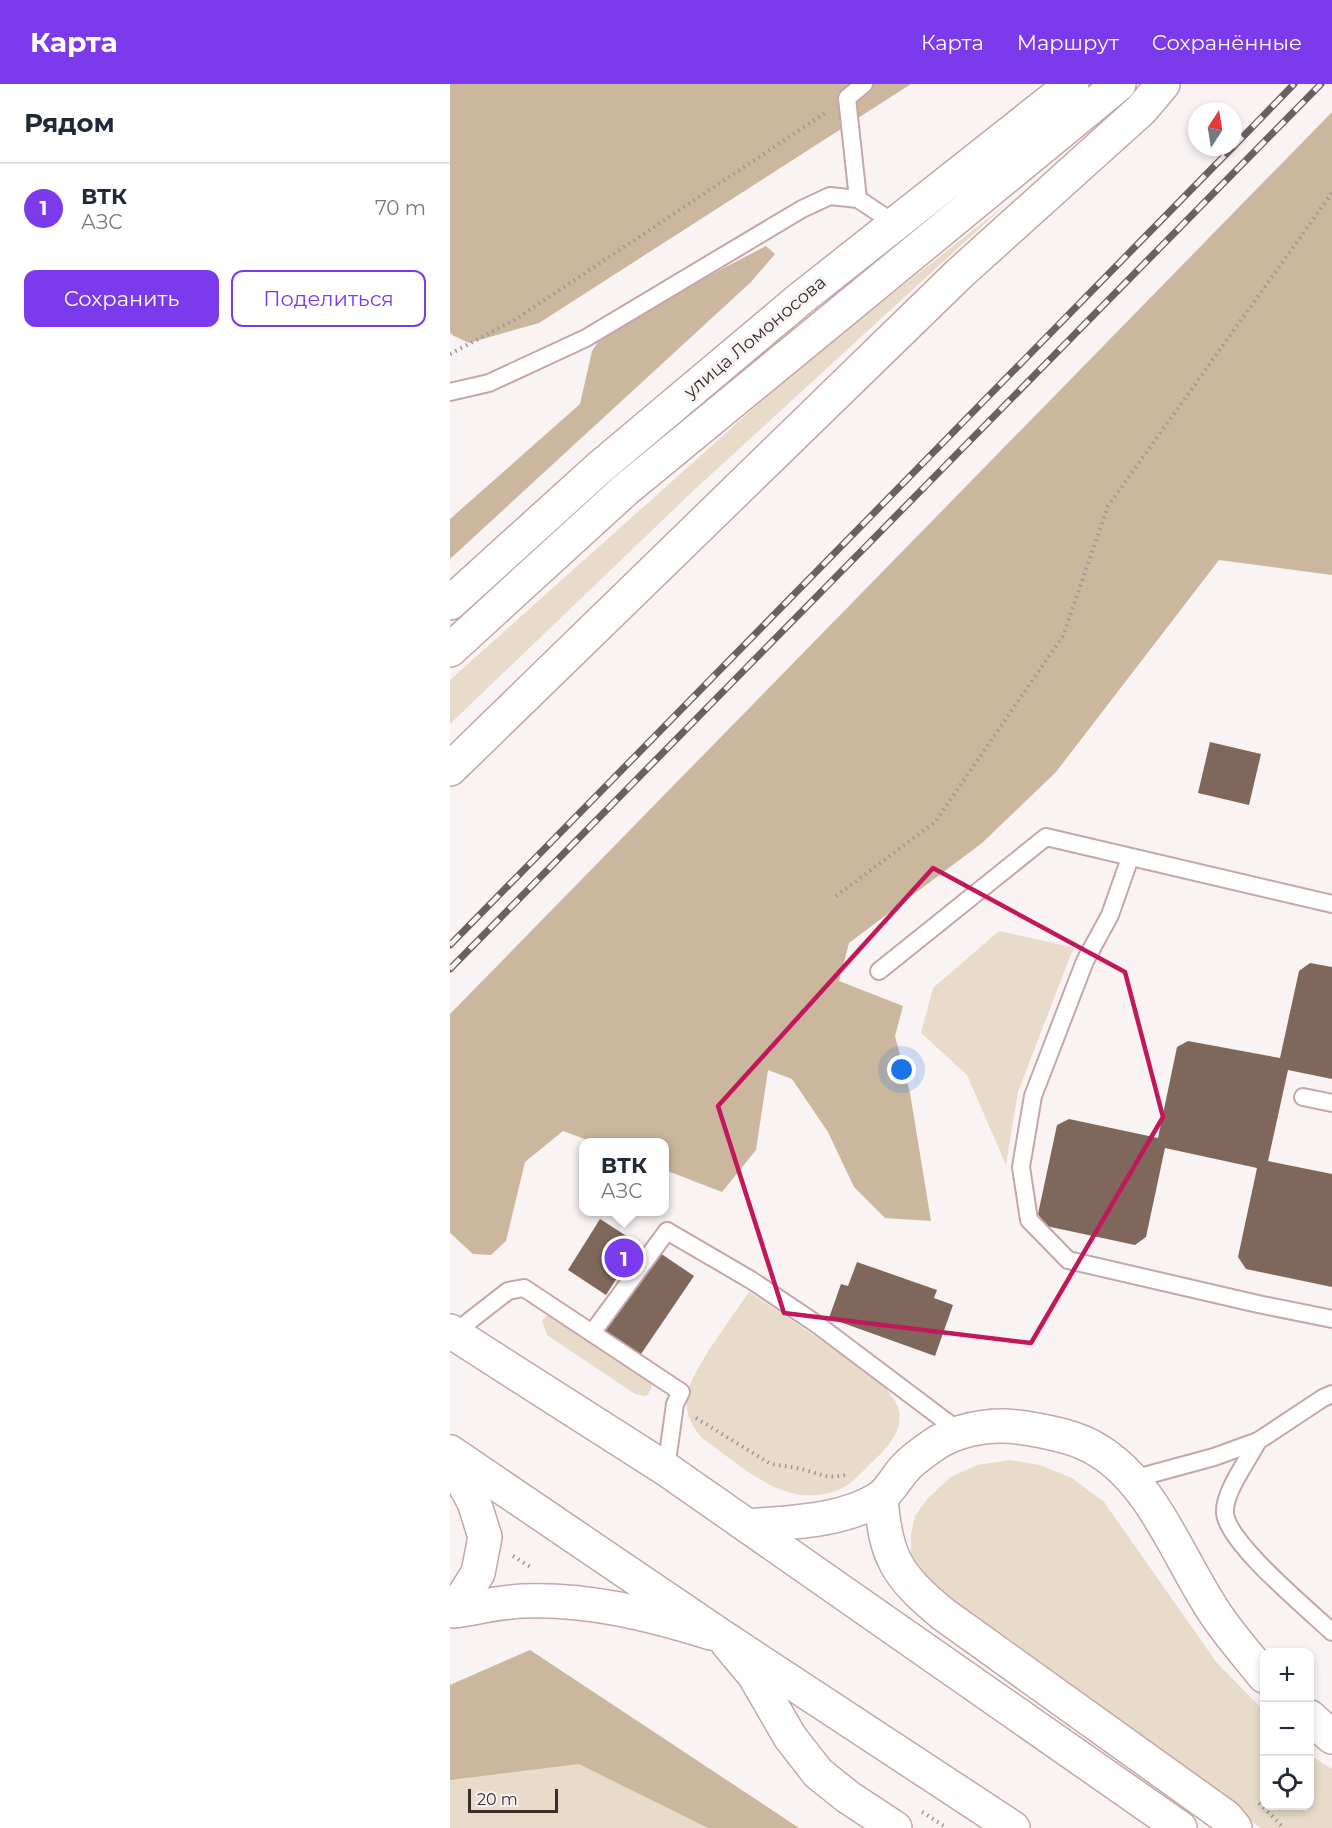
<!DOCTYPE html>
<html lang="ru">
<head>
<meta charset="utf-8">
<style>
  :root { --surface:#fff; --page:#f6f6f7; --text:#1f2937; --muted:#747a83; --line:#e0e1e3; --accent:#7c3aed }
  body { margin:0; font-family:Montserrat,sans-serif; background:var(--page); color:var(--text) }
  .controls { position:absolute; right:18px; bottom:18px; display:grid; overflow:hidden; border-radius:12px; box-shadow:0 3px 9px #0003 }
  .controls button { width:54px; height:54px; display:grid; place-items:center; padding:0; border:0; border-bottom:2px solid var(--line); background:var(--surface); color:var(--text); font:30px sans-serif }
  .compass { position:absolute; left:738px; top:18px; width:54px; height:54px; border-radius:50%; background:var(--surface); box-shadow:0 3px 9px #0003; rotate:12deg }
  .scale { position:absolute; left:18px; bottom:15px; width:90px; box-sizing:border-box; padding-left:6px; border:3px solid #392d2d; border-top:0; font-size:16px; line-height:21px; white-space:nowrap; color:#392d2d; -webkit-text-stroke:4px #faf3f3; paint-order:stroke }
  .you { position:absolute; left:452px; top:986px; width:21px; height:21px; margin:-15px; border:4px solid #fff; border-radius:50%; background:#1a73e8; box-shadow:0 0 0 9px #1a73e833 }
  .badge { display:grid; place-items:center; width:39px; height:39px; border-radius:50%; background:var(--accent); color:#fff; font-size:20px; font-weight:700 }
  .pin { position:absolute; translate:-50% -50%; border:3px solid #fff; box-shadow:0 2px 6px #0006 }
  .popup { position:absolute; left:129px; top:1054px; width:90px; height:78px; box-sizing:border-box; display:grid; place-content:center; border-radius:12px; background:var(--surface); filter:drop-shadow(0 2px 4px #0005); font-size:20px; white-space:nowrap; color:var(--muted) }
  .popup b { font-size:22px; color:var(--text) }
  .popup::after { content:''; position:absolute; left:50%; top:100%; margin-left:-12px; border:12px solid transparent; border-top-color:var(--surface) }
  .list { margin:0; padding:0; list-style:none }
  h2 { display:flex; justify-content:space-between; align-items:center; height:78px; margin:0; padding:0 24px; font-size:26px }
  h2 small { font-size:20px; font-weight:400; color:var(--muted) }
  .list li { display:grid; grid-template-columns:39px 1fr auto; gap:18px; align-items:center; box-sizing:border-box; height:90px; padding:0 24px; border-top:2px solid var(--line) }
  .list b { display:block; font-size:22px; white-space:nowrap }
  .list p { margin:0; font-size:20px; white-space:nowrap; color:var(--muted) }
  .list em { font-size:20px; font-style:normal; color:var(--muted) }
  .actions { display:flex; gap:12px; padding:18px 24px }
  .actions a { flex:1; padding:14px 0; border:2px solid var(--accent); border-radius:12px; text-align:center; font-size:21px; color:var(--accent) }
  .actions .main { background:var(--accent); color:#fff }
  .icon { flex:none; width:33px; height:33px; fill:none; stroke:currentColor; stroke-width:2; stroke-linecap:round; stroke-linejoin:round }
  .map { position:relative; flex:none; width:882px; height:1744px; overflow:hidden }
  header { display:flex; align-items:center; gap:36px; box-sizing:border-box; height:84px; padding:0 30px; background:var(--accent); color:#fff }
  header strong { font-size:28px }
  nav { display:flex; gap:33px; margin-inline-start:auto; font-size:21px }
  main { display:flex }
  aside { flex:1; background:var(--surface) }
  .map>svg:first-child { display:block }
</style>
</head>
<body>
<header>
<strong>Карта</strong>
<nav><a>Карта</a><a>Маршрут</a><a>Сохранённые</a></nav>
</header>
<main>
<aside>
<h2>Рядом<small></small></h2>
<ul class="list">
<li><span class="badge">1</span><div><b>ВТК</b><p>АЗС</p></div><em>70 m</em></li>
</ul>
<div class="actions"><a class="main">Сохранить</a><a>Поделиться</a></div>
</aside>
<div class="map">
<svg width="882" height="1744" viewBox="0 0 882 1744">
  <rect width="100%" height="100%" fill="#faf3f3"/>
  <g fill="#e8dbc9">
    <path d="M 555,121 L 242,408 L 0,640 L 0,596 L 351,282 Z"/>
    <path d="M 549,847 L 625,864 L 621,870 L 568,1008 L 556,1081 L 517,991 L 471,949 L 483,904 Z"/>
    <path d="M 299,1208 C 327,1226 355,1245 382,1264 C 403,1279 432,1294 445,1317 C 460,1344 435,1366 418,1382 C 410,1390 403,1398 394,1403 C 380,1411 361,1413 345,1410 C 312,1403 279,1373 252,1354 C 242,1343 234,1327 237,1311 C 242,1285 283,1232 299,1208 Z"/>
    <path d="M 98,1229 L 200,1297 L 202,1302 L 198,1311 L 195,1312 L 185,1310 L 97,1251 L 92,1237 Z"/>
    <path d="M 560,1376 L 590,1381 L 622,1394 L 654,1418 L 767,1579 L 814,1627 L 814,1722 L 860,1722 L 860,1671 L 882,1685 L 882,1744 L 811,1744 L 571,1567 L 484,1510 L 461,1476 L 461,1450 L 465,1432 L 478,1414 L 501,1393 L 527,1381 Z"/>
    <path d="M 80,1566 L 349,1744 L 0,1744 L 0,1601 Z"/>
  </g>
  <g fill="#cbb79d">
    <path d="M 0,0 L 461,0 L 89,239 L 19,259 L 2,251 L 0,248 Z"/>
    <path d="M 882,28 L 882,491 L 769,476 L 606,688 L 532,759 L 399,859 L 389,897 L 453,922 L 445,952 L 460,1009 L 481,1137 L 435,1134 L 404,1103 L 378,1048 L 342,995 L 318,986 L 306,1066 L 272,1108 L 215,1086 L 214,1058 L 143,1058 L 113,1047 L 75,1078 L 56,1157 L 41,1171 L 23,1170 L 0,1149 L 0,930 Z"/>
    <path d="M 316,162 L 325,170 L 301,198 L 0,475 L 0,435 L 130,320 L 142,267 L 157,245 Z"/>
    <path d="M 80,1566 L 349,1744 L 258,1744 L 129,1680 L 0,1696 L 0,1601 Z"/>
  </g>
  <g fill="#80675b">
    <path d="M 760,658 L 811,670 L 799,721 L 748,709 Z"/>
    <path d="M 860,879 L 882,883 L 882,995 L 838,986 L 818,1077 L 882,1090 L 882,1203 L 796,1185 L 788,1173 L 807,1084 L 715,1064 L 696,1153 L 685,1161 L 596,1142 L 588,1130 L 607,1041 L 619,1035 L 708,1054 L 727,963 L 738,957 L 830,974 L 849,887 Z"/>
    <path d="M 150,1135 L 189,1160 L 156,1211 L 118,1186 Z"/>
    <path d="M 207,1167 L 244,1192 L 189,1273 L 152,1248 Z"/>
    <path d="M 407,1178 L 487,1206 L 484,1214 L 503,1221 L 485,1272 L 379,1234 L 391,1200 L 398,1202 Z"/>
  </g>
  <g fill="none" stroke-linecap="round" stroke-linejoin="round">
    <defs>
      <g id="service">
        <path d="M 408,115 L 397,14 L 414,0"/>
        <path d="M 0,308 L 39,299 L 136,254 L 352,125 L 380,112 L 408,115 L 444,139"/>
        <path d="M 680,774 L 660,831 L 635,877 L 583,1012 L 571,1083 L 579,1136 L 618,1176 L 808,1220 L 882,1235"/>
        <path d="M 429,887 L 596,753 L 882,820"/>
        <path d="M 853,1013 L 882,1019"/>
        <path d="M 4,1249 L 58,1207 L 74,1204 L 231,1308 L 225,1320 L 216,1385"/>
        <path d="M 142,1249 L 217,1147 L 301,1196 L 368,1241 L 510,1348"/>
        <path d="M 808,1357 C 798,1376 774,1408 775,1428 C 775,1457 859,1526 882,1548"/>
        <path d="M 683,1395 L 764,1373 L 808,1357 L 873,1314 L 882,1310"/>
      </g>
      <path id="minor" d="M 0,1374 L 24,1418 L 35,1453 L 28,1489 L 4,1527 C 26,1524 49,1518 72,1517 C 136,1514 200,1530 261,1549"/>
      <g id="secondary">
        <path d="M 0,519 L 149,384 L 350,215 L 622,0"/>
        <path d="M 0,566 L 175,406 L 669,0"/>
        <path d="M 0,685 L 509,190 L 691,26 L 713,0"/>
        <path d="M 431,1413 C 435,1473 447,1492 493,1530 L 776,1733 L 785,1744"/>
        <path d="M 298,1442 C 340,1438 392,1438 430,1414 C 440,1407 447,1392 456,1383 C 464,1374 478,1365 488,1358 C 516,1342 550,1339 581,1345 C 604,1349 629,1354 649,1367 C 707,1403 731,1482 769,1535 C 783,1555 799,1573 814,1592"/>
        <path d="M 278,1560 L 304,1591 L 340,1653 L 368,1689 L 398,1713 L 445,1744"/>
        <path d="M 860,1633 L 882,1653"/>
      </g>
      <g id="primary">
        <path d="M 0,1247 L 216,1385 L 730,1744"/>
        <path d="M 0,1368 L 271,1552 L 563,1744"/>
      </g>
    </defs>
    <use href="#service" stroke="#c6a6a7" stroke-width="20"/>
    <use href="#minor" stroke="#c6a6a7" stroke-width="36"/>
    <use href="#secondary" stroke="#c6a6a7" stroke-width="36"/>
    <use href="#primary" stroke="#c6a6a7" stroke-width="36"/>
    <g stroke="#9e9595" stroke-width="4" stroke-dasharray="1.5 4.5" stroke-linecap="butt">
      <path d="M 0,270 L 66,235 L 375,29"/>
      <path d="M 386,812 L 485,738 L 613,552 L 658,422 L 882,109"/>
      <path d="M 246,1334 L 319,1379 C 329,1382 338,1382 347,1384 C 368,1388 376,1397 398,1390"/>
      <path d="M 63,1472 L 82,1484"/>
      <path d="M 809,1719 L 834,1744"/>
      <path d="M 472,1728 L 497,1744"/>
    </g>
    <use href="#service" stroke="#fff" stroke-width="16"/>
    <use href="#minor" stroke="#fff" stroke-width="33"/>
    <use href="#secondary" stroke="#fff" stroke-width="33"/>
    <use href="#primary" stroke="#fff" stroke-width="33"/>
    <defs>
      <g id="rail">
        <path d="M 783,63 L 844,0"/>
        <path d="M 0,861 L 783,63"/>
        <path d="M 0,885 L 871,0"/>
      </g>
    </defs>
    <use href="#rail" stroke="#6b6060" stroke-width="7"/>
    <use href="#rail" stroke="#faf3f3" stroke-width="4.5" stroke-dasharray="14" stroke-linecap="butt"/>
  </g>
  <path fill="none" stroke="#c2185b" stroke-width="4.5" stroke-linejoin="round" d="M 483,784 L 675,888 L 713,1033 L 581,1259 L 334,1229 L 268,1022 Z"/>
  <g text-anchor="middle" dominant-baseline="central" stroke-width="6" stroke-linejoin="round" paint-order="stroke">
    <g font-size="18" fill="#392d2d" stroke="#faf3f3">
      <text transform="translate(305 253) rotate(-40)">улица Ломоносова</text>
    </g>
  </g>
</svg>
<div class="controls">
<button>+</button>
<button>−</button>
<button><svg class="icon" aria-label="locate" viewBox="0 0 24 24"><circle cx="12" cy="12" r="6"/><path d="M12 2v4M12 18v4M2 12h4M18 12h4"/></svg></button>
</div>
<svg class="compass" viewBox="-18 -18 36 36"><path d="M0-13l5 13h-10z" fill="#e53935"/><path d="M0 13l5-13h-10z" fill="#747a83"/></svg>
<div class="scale">20 m</div>
<div class="you"></div>
<div class="pin badge" style="left:174px;top:1174px">1</div>
<div class="popup"><b>ВТК</b>АЗС</div>
</div>
</main>
</body>
</html>
